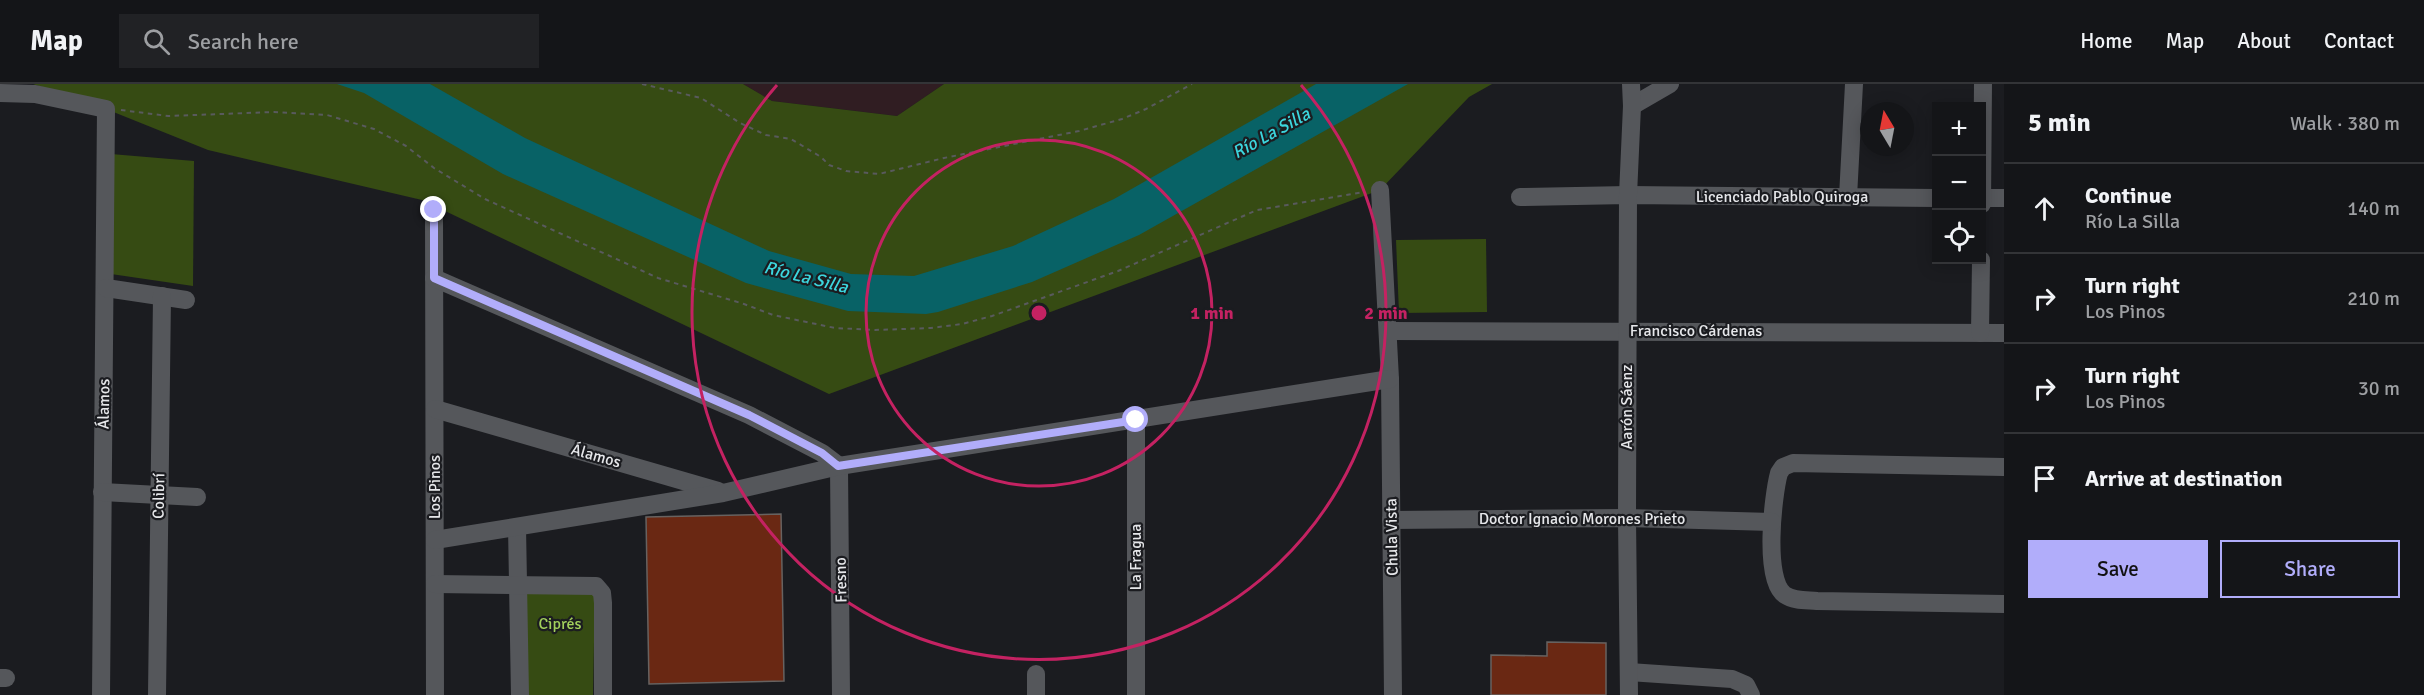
<!DOCTYPE html>
<html lang="en">
<head>
<meta charset="utf-8">
<style>
  :root { --surface:#141518; --page:#212225; --text:#f1f3f6; --muted:#9d9fa2; --line:#333437; --accent:#b1adfa }
  body { margin:0; font-family:Signika,sans-serif; background:var(--page); color:var(--text) }
  .controls { position:absolute; right:18px; top:18px; display:grid; overflow:hidden; border-radius:0px; box-shadow:0 3px 15px #0003 }
  .controls button { width:54px; height:54px; display:grid; place-items:center; padding:0; border:0; border-bottom:2px solid var(--line); background:var(--surface); color:var(--text); font:30px sans-serif }
  .compass { position:absolute; left:1860px; top:18px; width:54px; height:54px; border-radius:50%; background:var(--surface); box-shadow:0 3px 15px #0003; rotate:350deg }
  .stop { position:absolute; width:18px; height:18px; margin:-14px; border:4px solid #b1adfa; border-radius:50%; background:#fff }
  .stop.end { background:#b1adfa; border-color:#fff; box-shadow:0 2px 6px #0008 }
  .list { margin:0; padding:0; list-style:none }
  h2 { display:flex; justify-content:space-between; align-items:center; height:78px; margin:0; padding:0 24px; font-size:26px }
  h2 small { font-size:20px; font-weight:400; color:var(--muted) }
  .list li { display:grid; grid-template-columns:39px 1fr auto; gap:18px; align-items:center; box-sizing:border-box; height:90px; padding:0 24px; border-top:2px solid var(--line) }
  .list b { display:block; font-size:22px; white-space:nowrap }
  .list p { margin:0; font-size:20px; white-space:nowrap; color:var(--muted) }
  .list em { font-size:20px; font-style:normal; color:var(--muted) }
  .actions { display:flex; gap:12px; padding:18px 24px }
  .actions a { flex:1; padding:14px 0; border:2px solid var(--accent); border-radius:0px; text-align:center; font-size:21px; color:var(--accent) }
  .actions .main { background:var(--accent); color:#111 }
  .icon { flex:none; width:33px; height:33px; fill:none; stroke:currentColor; stroke-width:2; stroke-linecap:round; stroke-linejoin:round }
  .map { position:relative; flex:none; width:2004px; height:611px; overflow:hidden }
  header { display:flex; align-items:center; gap:36px; box-sizing:border-box; height:84px; padding:0 30px; background:var(--surface); border-bottom:2px solid var(--line) }
  header strong { font-size:28px }
  nav { display:flex; gap:33px; margin-inline-start:auto; font-size:21px }
  .search { width:420px; height:54px; background:var(--page); display:flex; align-items:center; gap:15px; box-sizing:border-box; padding:0 21px; border-radius:0px; color:var(--muted); font-size:22px }
  main { display:flex }
  aside { flex:1; background:var(--surface) }
  .map>svg:first-child { display:block }
</style>
</head>
<body>
<header>
<strong>Map</strong>
<div class="search"><svg class="icon" aria-label="search" viewBox="0 0 24 24"><circle cx="10" cy="10" r="6"/><path d="M15 15l6 6"/></svg>Search here</div>
<nav><a>Home</a><a>Map</a><a>About</a><a>Contact</a></nav>
</header>
<main>
<div class="map">
<svg width="2004" height="611" viewBox="0 0 2004 611">
  <rect width="100%" height="100%" fill="#1b1c20"/>
  <path fill="#301d22" d="M 743,0 L 944,0 L 897,32 L 772,17 Z"/>
  <g fill="#364b13">
    <path d="M 33,0 L 743,0 L 772,17 L 897,32 L 944,0 L 1492,0 L 1469,13 L 1380,106 L 829,310 L 422,116 L 208,66 L 106,25 Z"/>
    <path d="M 111,70 L 194,77 L 193,202 L 111,190 Z"/>
    <path d="M 1486,155 L 1487,228 L 1399,229 L 1396,156 Z"/>
    <path d="M 595,504 L 593,611 L 527,611 L 522,506 Z"/>
  </g>
  <path fill="#086266" d="M 337,0 L 430,0 L 525,54 L 769,167 L 851,190 L 914,192 L 1013,162 L 1114,115 L 1316,0 L 1408,0 L 1139,151 L 1032,198 L 938,228 L 926,230 L 848,227 L 746,199 L 503,90 L 364,9 Z"/>
  <g fill="#6a2813" stroke="#676260" stroke-width="1.5">
    <path d="M 781,430 L 784,597 L 649,600 L 646,433 Z"/>
    <path d="M 1547,558 L 1606,559 L 1606,611 L 1491,611 L 1491,571 L 1547,572 Z"/>
  </g>
  <g fill="none" stroke-linecap="round" stroke-linejoin="round">
    <g stroke="#595a5d" stroke-width="2" stroke-dasharray="4.5 4.5" stroke-linecap="butt">
      <path d="M 642,0 L 701,14 L 740,39 L 766,51 L 791,55 L 821,73 L 829,81 L 846,87 L 879,90 L 944,74 L 1079,47 L 1122,35 L 1146,25 L 1192,0"/>
      <path d="M 121,26 L 168,32 L 274,28 L 327,31 L 374,45 L 406,62 L 434,84 L 485,115 L 658,194 L 744,220 L 773,231 L 835,244 L 875,246 L 931,244 L 962,240 L 992,232 L 1118,187 L 1257,126 L 1364,108"/>
    </g>
    <g stroke="#55575b" stroke-width="18">
      <path d="M 0,9 L 35,10 L 106,25 L 101,611"/>
      <path d="M 1632,22 L 1670,0"/>
      <path d="M 1380,106 L 1390,295 L 1393,611"/>
      <path d="M 1520,113 L 1628,111 L 1936,114"/>
      <path d="M 1848,113 L 1854,0"/>
      <path d="M 1982,114 L 2004,114"/>
      <path d="M 1982,120 L 1983,0"/>
      <path d="M 434,126 L 435,611"/>
      <path d="M 434,194 L 749,331 L 822,369 L 839,382 L 841,611"/>
      <path d="M 106,204 L 186,216"/>
      <path d="M 1389,247 L 2004,249"/>
      <path d="M 1980,249 L 1981,176"/>
      <path d="M 435,325 L 718,407"/>
      <path d="M 1136,336 L 1136,611"/>
      <path d="M 2004,383 L 1793,379 L 1783,383 L 1779,389 C 1773,411 1763,497 1785,511 C 1794,517 1807,516 1817,517 L 2004,520"/>
      <path d="M 102,408 L 197,413"/>
      <path d="M 1391,436 L 1627,434 L 1772,438"/>
      <path d="M 517,443 L 520,611"/>
      <path d="M 435,456 L 723,409 L 839,382 L 1390,295"/>
      <path d="M 435,500 L 596,502 L 602,509 L 603,519 L 603,611"/>
      <path d="M 1629,588 L 1732,595 L 1746,601 L 1751,611"/>
      <path d="M 0,594 L 6,594"/>
      <path d="M 157,611 L 162,212"/>
      <path d="M 1036,611 L 1036,590"/>
      <path d="M 1629,611 L 1627,434 L 1628,111 L 1632,22 L 1631,0"/>
    </g>
  </g>
  <g fill="none" stroke-linecap="round" stroke-linejoin="round">
    <path stroke="#b1adfa" stroke-width="8" d="M 434,126 L 434,194 L 749,331 L 822,369 L 838,382 L 1136,336"/>
  </g>
  <g fill="none" stroke="#c42262" stroke-width="3">
    <circle cx="1039" cy="229" r="173"/>
    <path d="M1301 1A347 347 0 1 1 777 1"/>
  </g>
  <g text-anchor="middle" dominant-baseline="central" stroke-width="4.5" stroke-linejoin="round" paint-order="stroke">
    <g font-size="16" fill="#e6e7ea" stroke="#1b1c20">
      <text x="1782" y="113">Licenciado Pablo Quiroga</text>
      <text x="1696" y="247">Francisco Cárdenas</text>
      <text transform="translate(104 320) rotate(-89)">Álamos</text>
      <text transform="translate(1627 323) rotate(-90)">Aarón Sáenz</text>
      <text transform="translate(596 372) rotate(16)">Álamos</text>
      <text transform="translate(435 403) rotate(-90)">Los Pinos</text>
      <text transform="translate(159 412) rotate(-89)">Colibrí</text>
      <text x="1582" y="435">Doctor Ignacio Morones Prieto</text>
      <text transform="translate(1392 453) rotate(-91)">Chula Vista</text>
      <text transform="translate(1136 473) rotate(-90)">La Fragua</text>
      <text transform="translate(841 496) rotate(-91)">Fresno</text>
    </g>
    <g font-size="16" fill="#a2d05c" stroke="#1b1c20">
      <text x="560" y="540">Ciprés</text>
    </g>
    <g font-size="18" font-style="italic" fill="#3cd6de" stroke="#1b1c20">
      <text transform="translate(1271 49) rotate(-29)">Río La Silla</text>
      <text transform="translate(806 193) rotate(14)">Río La Silla</text>
    </g>
  </g>
  <circle cx="1039" cy="229" r="9" fill="#c42262" stroke="#1b1c20" stroke-width="3"/>
  <g font-size="18" text-anchor="middle" font-weight="bold" fill="#c42262" stroke="#1b1c20" stroke-width="4.5" stroke-linejoin="round" paint-order="stroke">
    <text x="1212" y="235">1 min</text>
    <text x="1386" y="235">2 min</text>
  </g>
</svg>
<div class="controls">
<button>+</button>
<button>−</button>
<button><svg class="icon" aria-label="locate" viewBox="0 0 24 24"><circle cx="12" cy="12" r="6"/><path d="M12 2v4M12 18v4M2 12h4M18 12h4"/></svg></button>
</div>
<svg class="compass" viewBox="-18 -18 36 36"><path d="M0-13l5 13h-10z" fill="#e53935"/><path d="M0 13l5-13h-10z" fill="#9d9fa2"/></svg>
<div class="stop" style="left:1136px;top:336px"></div>
<div class="stop end" style="left:434px;top:126px"></div>
</div>
<aside>
<h2>5 min<small>Walk · 380 m</small></h2>
<ul class="list">
<li><svg class="icon" aria-label="ahead" viewBox="0 0 24 24"><path d="M12 20V5M6 11l6-6 6 6"/></svg><div><b>Continue</b><p>Río La Silla</p></div><em>140 m</em></li>
<li><svg class="icon" aria-label="right" viewBox="0 0 24 24"><path d="M7 20v-9h11M14 6l5 5-5 5"/></svg><div><b>Turn right</b><p>Los Pinos</p></div><em>210 m</em></li>
<li><svg class="icon" aria-label="right" viewBox="0 0 24 24"><path d="M7 20v-9h11M14 6l5 5-5 5"/></svg><div><b>Turn right</b><p>Los Pinos</p></div><em>30 m</em></li>
<li><svg class="icon" aria-label="arrive" viewBox="0 0 24 24"><path d="M6 21V4h12l-3 4 3 4H6"/></svg><div><b>Arrive at destination</b></div></li>
</ul>
<div class="actions"><a class="main">Save</a><a>Share</a></div>
</aside>
</main>
</body>
</html>
